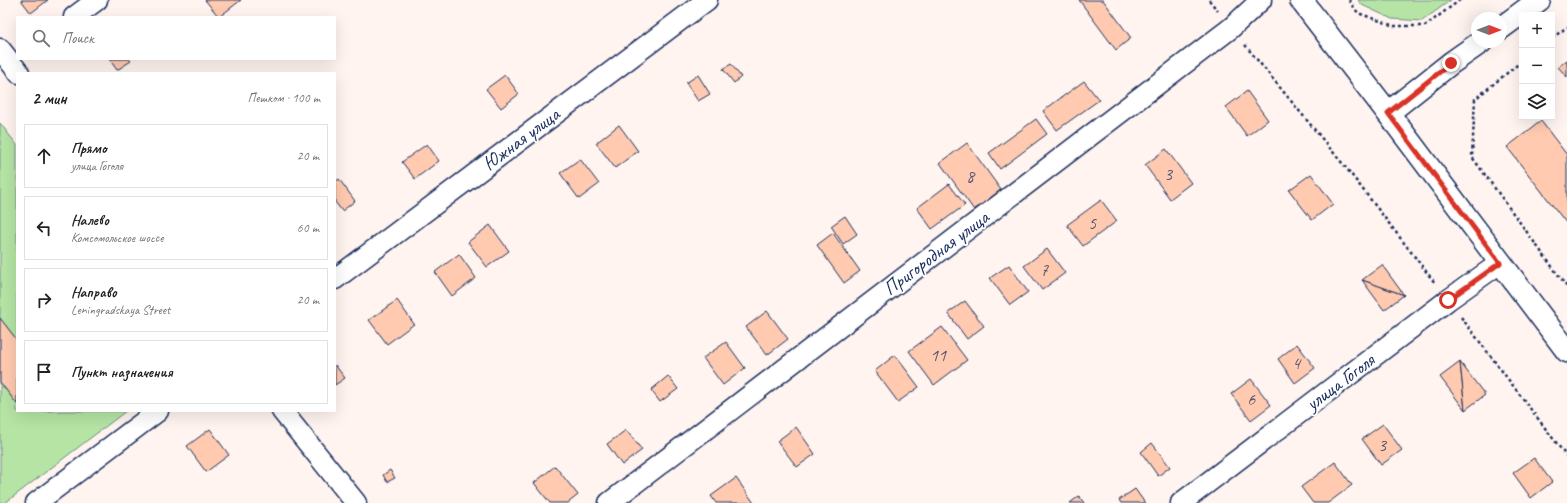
<!DOCTYPE html>
<html lang="ru">
<head>
<meta charset="utf-8">
<style>
  :root { --surface:#fff; --page:#f2f2f2; --text:#222; --muted:#767676; --line:#e0e0e0 }
  body { margin:0; font-family:Caveat,sans-serif; background:var(--page); color:var(--text) }
  .controls { position:absolute; right:12px; top:12px; display:grid; overflow:hidden; border-radius:0px; box-shadow:0 4px 16px #0002 }
  .controls button { width:36px; height:36px; display:grid; place-items:center; padding:0; border:0; border-bottom:1px solid var(--line); background:var(--surface); color:var(--text); font:20px sans-serif }
  .compass { position:absolute; left:1471px; top:12px; width:36px; height:36px; border-radius:50%; background:var(--surface); box-shadow:0 4px 16px #0002; rotate:90deg }
  .stop { position:absolute; width:12px; height:12px; margin:-9px; border:3px solid #d93025; border-radius:50%; background:#fff }
  .stop.end { background:#d93025; border-color:#fff; box-shadow:0 1px 4px #0008 }
  .list { margin:0; padding:0; list-style:none }
  h2 { display:flex; justify-content:space-between; align-items:center; height:52px; margin:0; padding:0 16px; font-size:17px }
  h2 small { font-size:13px; font-weight:400; color:var(--muted) }
  .list li { display:grid; grid-template-columns:26px 1fr auto; gap:12px; align-items:center; box-sizing:border-box; height:64px; margin:0 8px 8px; padding:0 8px; border:1px solid var(--line); border-radius:0px }
  .list b { display:block; font-size:15px; white-space:nowrap }
  .list p { margin:0; font-size:13px; white-space:nowrap; color:var(--muted) }
  .list em { font-size:13px; font-style:normal; color:var(--muted) }
  .icon { flex:none; width:22px; height:22px; fill:none; stroke:currentColor; stroke-width:2; stroke-linecap:round; stroke-linejoin:round }
  .map { position:relative; flex:none; width:1567px; height:503px; overflow:hidden }
  .search { position:absolute; background:var(--surface); box-shadow:0 4px 16px #0002; left:16px; top:16px; width:320px; height:44px; display:flex; align-items:center; gap:10px; box-sizing:border-box; padding:0 14px; border-radius:0px; color:var(--muted); font-size:15px }
  .panel { position:absolute; background:var(--surface); box-shadow:0 4px 16px #0002; left:16px; top:72px; width:320px; height:340px; border-radius:0px }
  .map>svg:first-child { display:block }
</style>
</head>
<body>
<div class="map">
<svg width="1567" height="503" viewBox="0 0 1567 503">
  <rect width="100%" height="100%" fill="#fff4ef"/>
  <filter id="ink" filterUnits="userSpaceOnUse"><feTurbulence type="fractalNoise" baseFrequency=".025" numOctaves="2"/><feDisplacementMap in="SourceGraphic" scale="8" xChannelSelector="R" yChannelSelector="G"/><feConvolveMatrix kernelMatrix="1 2 1 2 8 2 1 2 1" color-interpolation-filters="sRGB"/></filter>
  <g filter="url(#ink)">
    <g fill="#b5e4a4" stroke="#688a81">
      <path d="M 1358,0 L 1451,0 L 1422,21 L 1392,19 L 1362,5 Z"/>
      <path d="M 0,123 L 17,145 L 17,411 L 126,411 L 5,503 L 0,503 Z"/>
    </g>
    <g fill="#ffcab0" stroke="#1b2f5e">
      <path d="M 21,0 L 48,0 L 31,13 Z"/>
      <path d="M 205,0 L 241,0 L 219,17 Z"/>
      <path d="M 1079,0 L 1103,0 L 1131,38 L 1116,50 Z"/>
      <path d="M 109,59 L 129,59 L 131,61 L 117,70 Z"/>
      <path d="M 1567,60 L 1567,77 L 1558,67 Z"/>
      <path d="M 731,64 L 741,77 L 734,83 L 723,69 Z"/>
      <path d="M 505,75 L 519,94 L 501,108 L 486,89 Z"/>
      <path d="M 698,75 L 710,94 L 698,101 L 686,83 Z"/>
      <path d="M 1084,81 L 1099,100 L 1057,130 L 1043,111 Z"/>
      <path d="M 1247,91 L 1268,120 L 1247,136 L 1226,107 Z"/>
      <path d="M 1036,119 L 1047,134 L 1000,169 L 989,153 Z"/>
      <path d="M 1541,121 L 1567,155 L 1567,224 L 1507,147 Z"/>
      <path d="M 619,125 L 638,151 L 615,168 L 596,143 Z"/>
      <path d="M 967,143 L 1001,190 L 974,210 L 940,163 Z"/>
      <path d="M 427,144 L 439,161 L 415,179 L 402,162 Z"/>
      <path d="M 1166,149 L 1191,183 L 1170,199 L 1145,165 Z"/>
      <path d="M 580,159 L 599,184 L 579,199 L 560,173 Z"/>
      <path d="M 1311,174 L 1333,204 L 1312,220 L 1289,190 Z"/>
      <path d="M 339,179 L 355,201 L 342,211 L 335,202 L 335,182 Z"/>
      <path d="M 949,184 L 965,205 L 932,229 L 917,208 Z"/>
      <path d="M 1101,200 L 1117,221 L 1083,246 L 1067,225 Z"/>
      <path d="M 845,216 L 857,234 L 843,244 L 831,226 Z"/>
      <path d="M 490,225 L 509,251 L 487,267 L 468,242 Z"/>
      <path d="M 833,233 L 860,271 L 844,283 L 817,245 Z"/>
      <path d="M 1047,249 L 1065,273 L 1042,290 L 1024,266 Z"/>
      <path d="M 459,254 L 476,278 L 452,296 L 435,272 Z"/>
      <path d="M 1009,265 L 1028,292 L 1010,305 L 990,278 Z"/>
      <path d="M 1382,265 L 1404,295 L 1362,280 Z"/>
      <path d="M 1362,280 L 1404,295 L 1384,310 Z"/>
      <path d="M 397,300 L 414,324 L 387,344 L 369,320 Z"/>
      <path d="M 965,301 L 984,326 L 967,339 L 948,313 Z"/>
      <path d="M 767,311 L 788,339 L 767,355 L 746,327 Z"/>
      <path d="M 0,318 L 17,340 L 17,404 L 0,382 Z"/>
      <path d="M 942,327 L 967,360 L 934,385 L 909,351 Z"/>
      <path d="M 726,342 L 745,368 L 723,385 L 703,358 Z"/>
      <path d="M 1297,344 L 1315,368 L 1295,383 L 1278,359 Z"/>
      <path d="M 895,355 L 919,387 L 898,402 L 875,371 Z"/>
      <path d="M 1460,362 L 1465,410 L 1440,377 Z"/>
      <path d="M 1460,362 L 1485,395 L 1465,410 Z"/>
      <path d="M 335,365 L 345,378 L 335,385 Z"/>
      <path d="M 668,376 L 678,389 L 660,402 L 651,390 Z"/>
      <path d="M 1251,379 L 1271,405 L 1251,420 L 1231,394 Z"/>
      <path d="M 1383,424 L 1402,450 L 1381,465 L 1362,439 Z"/>
      <path d="M 796,427 L 815,454 L 797,467 L 777,441 Z"/>
      <path d="M 210,429 L 229,455 L 206,472 L 187,446 Z"/>
      <path d="M 626,430 L 642,450 L 622,465 L 607,444 Z"/>
      <path d="M 1152,443 L 1170,467 L 1158,476 L 1141,452 Z"/>
      <path d="M 1534,458 L 1552,482 L 1531,498 L 1513,473 Z"/>
      <path d="M 1335,462 L 1352,485 L 1328,503 L 1313,503 L 1301,487 Z"/>
      <path d="M 555,466 L 578,495 L 568,503 L 550,503 L 534,483 Z"/>
      <path d="M 390,470 L 395,478 L 387,482 L 383,475 Z"/>
      <path d="M 736,478 L 754,503 L 716,503 L 711,496 Z"/>
      <path d="M 1135,489 L 1145,503 L 1121,503 L 1119,500 Z"/>
      <path d="M 1079,496 L 1084,503 L 1070,503 Z"/>
    </g>
    <g fill="none" stroke-linecap="round" stroke-linejoin="round">
      <defs>
        <g id="minor">
          <path d="M 74,17 L 97,0"/>
          <path d="M 0,49 L 19,73"/>
          <path d="M 335,279 L 707,0"/>
          <path d="M 282,411 L 356,503"/>
          <path d="M 36,503 L 158,411"/>
          <path d="M 609,503 L 1231,28 L 1261,0"/>
          <path d="M 1181,503 L 1448,300 L 1500,263"/>
        </g>
        <g id="secondary">
          <path d="M 1301,0 L 1388,113 L 1567,351"/>
          <path d="M 1501,28 L 1539,0"/>
          <path d="M 1388,113 L 1451,63 L 1481,42"/>
        </g>
      </defs>
      <use href="#minor" stroke="#1b2f5e" stroke-width="23"/>
      <use href="#secondary" stroke="#1b2f5e" stroke-width="25"/>
      <g stroke="#1b2f5e" stroke-width="2.5" stroke-dasharray="3 3" stroke-linecap="butt">
        <path d="M 1209,0 L 1218,11"/>
        <path d="M 1349,0 L 1358,13 L 1394,26 L 1425,26 L 1460,0"/>
        <path d="M 1552,38 L 1567,27"/>
        <path d="M 1245,45 L 1347,169 L 1435,283"/>
        <path d="M 1522,61 L 1475,99 L 1472,157 L 1567,287"/>
        <path d="M 1461,317 L 1567,457"/>
      </g>
      <use href="#minor" stroke="#fff" stroke-width="20"/>
      <use href="#secondary" stroke="#fff" stroke-width="22"/>
    </g>
  </g>
  <g fill="none" stroke-linecap="round" stroke-linejoin="round" filter="url(#ink)">
    <path stroke="#d93025" stroke-width="5" d="M 1448,300 L 1500,263 L 1388,113 L 1451,63"/>
  </g>
  <g text-anchor="middle" dominant-baseline="central" stroke-width="3.5" stroke-linejoin="round" paint-order="stroke">
    <g font-size="18" fill="#545672">
      <text x="1168" y="174">3</text>
      <text x="970" y="176">8</text>
      <text x="1092" y="223">5</text>
      <text x="1044" y="270">7</text>
      <text x="938" y="355">11</text>
      <text x="1296" y="363">4</text>
      <text x="1251" y="399">6</text>
      <text x="1382" y="445">3</text>
    </g>
    <g font-size="20" fill="#1b2f5e" stroke="#fff">
      <text transform="translate(521 139) rotate(-37)">Южная улица</text>
      <text transform="translate(936 253) rotate(-37)">Пригородная улица</text>
      <text transform="translate(1340 382) rotate(-37)">улица Гоголя</text>
    </g>
  </g>
</svg>
<div class="controls">
<button>+</button>
<button>−</button>
<button><svg class="icon" aria-label="layers" viewBox="0 0 24 24"><path d="M12 4l9 5-9 5-9-5zM3 14l9 5 9-5"/></svg></button>
</div>
<svg class="compass" viewBox="-18 -18 36 36"><path d="M0-13l5 13h-10z" fill="#e53935"/><path d="M0 13l5-13h-10z" fill="#767676"/></svg>
<div class="stop" style="left:1448px;top:300px"></div>
<div class="stop end" style="left:1451px;top:63px"></div>
<div class="search"><svg class="icon" aria-label="search" viewBox="0 0 24 24"><circle cx="10" cy="10" r="6"/><path d="M15 15l6 6"/></svg>Поиск</div>
<section class="panel">
<h2>2 мин<small>Пешком · 100 m</small></h2>
<ul class="list">
<li><svg class="icon" aria-label="ahead" viewBox="0 0 24 24"><path d="M12 20V5M6 11l6-6 6 6"/></svg><div><b>Прямо</b><p>улица Гоголя</p></div><em>20 m</em></li>
<li><svg class="icon" aria-label="left" viewBox="0 0 24 24"><path d="M17 20v-9H6M10 6l-5 5 5 5"/></svg><div><b>Налево</b><p>Комсомольское шоссе</p></div><em>60 m</em></li>
<li><svg class="icon" aria-label="right" viewBox="0 0 24 24"><path d="M7 20v-9h11M14 6l5 5-5 5"/></svg><div><b>Направо</b><p>Leningradskaya Street</p></div><em>20 m</em></li>
<li><svg class="icon" aria-label="arrive" viewBox="0 0 24 24"><path d="M6 21V4h12l-3 4 3 4H6"/></svg><div><b>Пункт назначения</b></div></li>
</ul>
</section>
</div>
</body>
</html>
